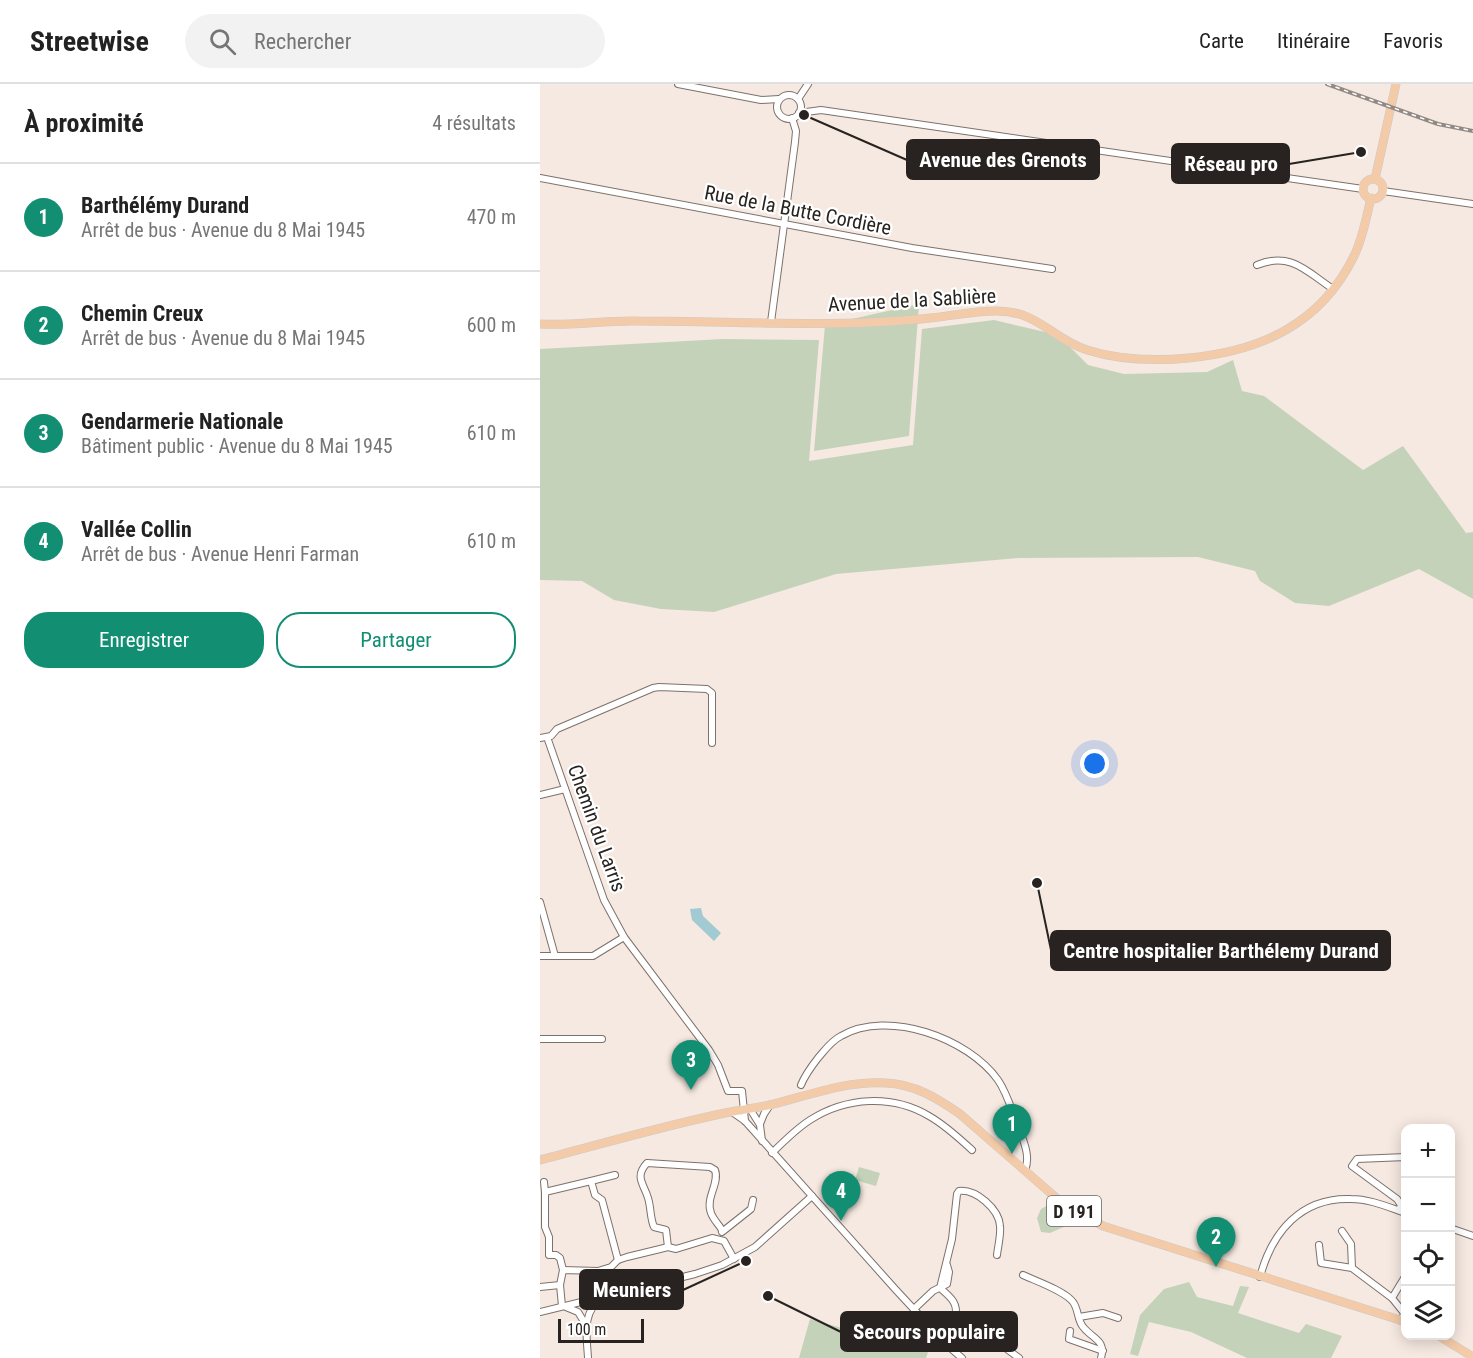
<!DOCTYPE html>
<html lang="fr">
<head>
<meta charset="utf-8">
<style>
  :root { --surface:#fff; --page:#f2f2f2; --text:#222; --muted:#767676; --line:#e0e0e0; --accent:#128e73 }
  body { margin:0; font-family:"Roboto Condensed",sans-serif; background:var(--page); color:var(--text) }
  .controls { position:absolute; right:18px; bottom:18px; display:grid; overflow:hidden; border-radius:12px; box-shadow:0 3px 15px #0003 }
  .controls button { width:54px; height:54px; display:grid; place-items:center; padding:0; border:0; border-bottom:2px solid var(--line); background:var(--surface); color:var(--text); font:30px sans-serif }
  .scale { position:absolute; left:18px; bottom:15px; width:86px; box-sizing:border-box; padding-left:6px; border:3px solid #282320; border-top:0; font-size:16px; line-height:21px; white-space:nowrap; color:#282320; -webkit-text-stroke:4px #fff; paint-order:stroke }
  .you { position:absolute; left:555px; top:680px; width:21px; height:21px; margin:-15px; border:4px solid #fff; border-radius:50%; background:#1a73e8; box-shadow:0 0 0 9px #1a73e833 }
  .badge { display:grid; place-items:center; width:39px; height:39px; border-radius:50%; background:var(--accent); color:#fff; font-size:20px; font-weight:700 }
  .pin { position:absolute; translate:-50% -50px; filter:drop-shadow(0 2px 3px #0008) }
  .pin::after { content:''; position:absolute; top:32px; width:21px; height:18px; background:inherit; clip-path:polygon(0 0,100% 0,50% 100%) }
  .list { margin:0; padding:0; list-style:none }
  h2 { display:flex; justify-content:space-between; align-items:center; height:78px; margin:0; padding:0 24px; font-size:26px }
  h2 small { font-size:20px; font-weight:400; color:var(--muted) }
  .list li { display:grid; grid-template-columns:39px 1fr auto; gap:18px; align-items:center; box-sizing:border-box; height:108px; padding:0 24px; border-top:2px solid var(--line) }
  .list b { display:block; font-size:22px; white-space:nowrap }
  .list p { margin:0; font-size:20px; white-space:nowrap; color:var(--muted) }
  .list em { font-size:20px; font-style:normal; color:var(--muted) }
  .actions { display:flex; gap:12px; padding:18px 24px }
  .actions a { flex:1; padding:14px 0; border:2px solid var(--accent); border-radius:24px; text-align:center; font-size:21px; color:var(--accent) }
  .actions .main { background:var(--accent); color:#fff }
  .icon { flex:none; width:33px; height:33px; fill:none; stroke:currentColor; stroke-width:2; stroke-linecap:round; stroke-linejoin:round }
  .map { position:relative; flex:none; width:933px; height:1274px; overflow:hidden }
  header { display:flex; align-items:center; gap:36px; box-sizing:border-box; height:84px; padding:0 30px; background:var(--surface); border-bottom:2px solid var(--line) }
  header strong { font-size:28px }
  nav { display:flex; gap:33px; margin-inline-start:auto; font-size:21px }
  .search { width:420px; height:54px; background:var(--page); display:flex; align-items:center; gap:15px; box-sizing:border-box; padding:0 21px; border-radius:33px; color:var(--muted); font-size:22px }
  main { display:flex }
  aside { flex:1; background:var(--surface) }
  .map>svg:first-child { display:block }
</style>
</head>
<body>
<header>
<strong>Streetwise</strong>
<div class="search"><svg class="icon" aria-label="search" viewBox="0 0 24 24"><circle cx="10" cy="10" r="6"/><path d="M15 15l6 6"/></svg>Rechercher</div>
<nav><a>Carte</a><a>Itinéraire</a><a>Favoris</a></nav>
</header>
<main>
<aside>
<h2>À proximité<small>4 résultats</small></h2>
<ul class="list">
<li><span class="badge">1</span><div><b>Barthélémy Durand</b><p>Arrêt de bus · Avenue du 8 Mai 1945</p></div><em>470 m</em></li>
<li><span class="badge">2</span><div><b>Chemin Creux</b><p>Arrêt de bus · Avenue du 8 Mai 1945</p></div><em>600 m</em></li>
<li><span class="badge">3</span><div><b>Gendarmerie Nationale</b><p>Bâtiment public · Avenue du 8 Mai 1945</p></div><em>610 m</em></li>
<li><span class="badge">4</span><div><b>Vallée Collin</b><p>Arrêt de bus · Avenue Henri Farman</p></div><em>610 m</em></li>
</ul>
<div class="actions"><a class="main">Enregistrer</a><a>Partager</a></div>
</aside>
<div class="map">
<svg width="933" height="1274" viewBox="0 0 933 1274">
  <rect width="100%" height="100%" fill="#f6e9e1"/>
  <g fill="#c4d2b9">
    <path d="M 379,220 L 369,352 L 274,367 L 285,241 Z"/>
    <path d="M 454,236 L 518,251 L 548,281 L 584,290 L 667,288 L 693,276 L 702,307 L 724,312 L 823,386 L 863,362 L 926,449 L 933,448 L 933,515 L 879,485 L 789,522 L 755,519 L 720,497 L 715,487 L 658,473 L 479,474 L 296,490 L 174,528 L 121,525 L 74,516 L 42,497 L 0,496 L 0,265 L 183,255 L 279,256 L 269,377 L 373,361 L 382,245 Z"/>
    <path d="M 319,1083 L 340,1089 L 336,1102 L 315,1096 Z"/>
    <path d="M 510,1120 L 526,1135 L 526,1142 L 510,1149 L 501,1148 L 497,1134 L 501,1125 Z"/>
    <path d="M 649,1198 L 657,1213 L 693,1222 L 700,1202 L 709,1203 L 698,1229 L 759,1249 L 766,1240 L 802,1252 L 791,1274 L 707,1274 L 651,1248 L 609,1238 L 598,1272 L 590,1270 L 600,1231 L 624,1205 Z"/>
    <path d="M 270,1235 L 388,1268 L 386,1274 L 259,1274 Z"/>
  </g>
  <path fill="#a1cad2" d="M 161,824 L 163,832 L 181,849 L 174,857 L 152,836 L 150,825 Z"/>
  <g fill="none" stroke-linecap="round" stroke-linejoin="round">
    <defs>
      <g id="minor">
        <path d="M 138,0 L 221,16 L 239,15"/>
        <circle cx="249" cy="23" r="12"/>
        <path d="M 258,15 L 268,0"/>
        <path d="M 259,29 L 281,26 L 823,105"/>
        <path d="M 0,94 L 372,164 L 512,185"/>
        <path d="M 843,107 L 933,120"/>
        <path d="M 717,181 C 751,167 767,188 793,205"/>
        <path d="M 231,238 L 255,58 L 256,47 L 252,34"/>
        <path d="M 7,653 L 64,816 L 84,853 L 169,966 L 178,981 L 188,1007 L 202,1007 L 205,1037"/>
        <path d="M 0,654 L 11,652 L 17,645 L 113,604 L 119,603 L 167,605 L 172,609 L 172,659"/>
        <path d="M 0,711 L 25,705"/>
        <path d="M 0,818 L 15,872"/>
        <path d="M 0,872 L 53,872 L 84,853"/>
        <path d="M 0,955 L 62,955"/>
        <path d="M 261,1001 C 265,991 271,983 278,974 C 285,966 291,957 301,952 C 348,925 428,954 458,996 C 467,1009 472,1027 478,1042 C 483,1056 491,1072 485,1086"/>
        <path d="M 210,1025 L 220,1041 L 222,1057"/>
        <path d="M 192,1028 L 205,1037 L 356,1206 L 408,1262 L 422,1274"/>
        <path d="M 220,1040 L 224,1030 L 230,1021"/>
        <path d="M 232,1069 C 244,1057 256,1045 270,1036 C 306,1013 352,1010 389,1032 C 405,1041 419,1054 432,1066"/>
        <path d="M 51,1097 L 75,1091"/>
        <path d="M 4,1098 L 5,1108"/>
        <path d="M 859,1126 L 861,1121 L 857,1115 L 812,1082 L 817,1075 L 866,1073"/>
        <path d="M 910,1144 L 933,1152"/>
        <path d="M 802,1147 L 811,1160 L 812,1184"/>
        <path d="M 182,1148 L 211,1125 L 213,1116"/>
        <path d="M 779,1161 L 781,1179 L 812,1184 L 852,1214"/>
        <path d="M 128,1163 L 126,1146 L 114,1143 C 110,1134 111,1123 108,1114 C 104,1100 94,1093 107,1079 L 170,1083 L 175,1086 C 180,1099 165,1114 171,1129 C 173,1135 179,1141 182,1146"/>
        <path d="M 23,1186 L 20,1174 L 16,1171 L 9,1171 L 9,1153 L 5,1143 L 5,1108 L 51,1097 L 55,1111 L 62,1116 L 78,1176"/>
        <path d="M 483,1191 C 496,1197 525,1207 533,1218 C 539,1226 537,1237 544,1244 C 553,1255 566,1256 561,1274"/>
        <path d="M 720,1193 C 732,1148 761,1113 811,1115 C 830,1115 848,1123 866,1129"/>
        <path d="M 0,1203 L 20,1201"/>
        <path d="M 400,1204 L 412,1155 L 417,1110 L 419,1107 C 436,1105 459,1125 460,1142 C 461,1151 458,1162 457,1171"/>
        <path d="M 400,1204 C 410,1213 419,1219 415,1233"/>
        <path d="M 22,1222 L 20,1201 L 23,1186 L 58,1187 L 71,1183 L 78,1176 L 87,1173 L 120,1165 L 128,1163 L 136,1165 L 172,1154 L 184,1157 L 194,1175"/>
        <path d="M 26,1223 L 38,1228 L 46,1241"/>
        <path d="M 374,1225 L 393,1207 L 407,1200 L 409,1188 L 407,1181"/>
        <path d="M 0,1228 L 155,1190 L 182,1181 L 215,1163 L 272,1112"/>
        <path d="M 539,1233 L 563,1229 L 578,1234"/>
        <path d="M 862,1237 L 864,1229 L 852,1214 L 866,1191"/>
        <path d="M 434,1244 L 448,1251 L 479,1274"/>
        <path d="M 530,1247 L 529,1255 L 563,1267"/>
        <path d="M 48,1274 C 47,1253 41,1228 62,1214"/>
      </g>
      <g id="major">
        <path d="M 835,95 L 856,0"/>
        <circle cx="833" cy="105" r="10"/>
        <path d="M 0,240 C 32,242 65,236 98,237 C 170,237 244,241 316,239 C 341,238 366,237 390,234 C 412,232 433,227 455,227 C 498,226 512,255 547,266 C 579,276 616,277 649,274 C 721,267 781,240 814,172 C 823,154 826,134 831,114"/>
        <path d="M 0,1076 C 61,1060 123,1042 185,1029 C 200,1026 215,1024 230,1021 C 267,1012 307,996 346,999 C 374,1000 397,1014 420,1030 L 522,1119 L 563,1142 L 866,1238"/>
        <path d="M 899,1252 L 933,1273"/>
      </g>
    </defs>
    <use href="#minor" stroke="#7d716b" stroke-width="8"/>
    <use href="#major" stroke="#cbcac9" stroke-width="9"/>
    <use href="#minor" stroke="#fff" stroke-width="6"/>
    <use href="#major" stroke="#f4cba8" stroke-width="8"/>
    <defs>
      <path id="rail" d="M 787,0 L 898,40 L 933,47"/>
    </defs>
    <use href="#rail" stroke="#928984" stroke-width="4"/>
    <use href="#rail" stroke="#fff" stroke-width="1.5" stroke-dasharray="4.5" stroke-linecap="butt"/>
  </g>
  <g text-anchor="middle" dominant-baseline="central" stroke-width="4.5" stroke-linejoin="round" paint-order="stroke">
    <rect fill="#fff" stroke="#686563" stroke-width="1.5" x="507" y="1112" width="54" height="30" rx="4.5"/>
    <g font-size="18" font-weight="bold" fill="#282320">
      <text x="534" y="1127">D 191</text>
    </g>
    <g font-size="20" fill="#282320" stroke="#fff">
      <text transform="translate(258 126) rotate(11)">Rue de la Butte Cordière</text>
      <text transform="translate(372 216) rotate(-3)">Avenue de la Sablière</text>
      <text transform="translate(57 744) rotate(70)">Chemin du Larris</text>
    </g>
  </g>
  <path fill="none" stroke="#282320" stroke-width="2" d="M264 31L367 76M821 68L749 80M497 799L511 866M206 1177L143 1206M228 1212L301 1248"/>
  <g fill="#282320" stroke="#fff" stroke-width="2">
    <circle cx="264" cy="31" r="6"/>
    <circle cx="821" cy="68" r="6"/>
    <circle cx="497" cy="799" r="6"/>
    <circle cx="206" cy="1177" r="6"/>
    <circle cx="228" cy="1212" r="6"/>
  </g>
  <g fill="#282320" stroke="#282320" stroke-width="2">
    <rect x="367" y="56" width="192" height="39" rx="6"/>
    <rect x="632" y="60" width="117" height="39" rx="6"/>
    <rect x="511" y="847" width="339" height="39" rx="6"/>
    <rect x="40" y="1186" width="103" height="39" rx="6"/>
    <rect x="301" y="1228" width="176" height="39" rx="6"/>
  </g>
  <g font-size="21" text-anchor="middle" font-weight="bold" fill="#fff">
    <text x="463" y="83">Avenue des Grenots</text>
    <text x="691" y="87">Réseau pro</text>
    <text x="681" y="874">Centre hospitalier Barthélemy Durand</text>
    <text x="92" y="1213">Meuniers</text>
    <text x="389" y="1255">Secours populaire</text>
  </g>
</svg>
<div class="controls">
<button>+</button>
<button>−</button>
<button><svg class="icon" aria-label="locate" viewBox="0 0 24 24"><circle cx="12" cy="12" r="6"/><path d="M12 2v4M12 18v4M2 12h4M18 12h4"/></svg></button>
<button><svg class="icon" aria-label="layers" viewBox="0 0 24 24"><path d="M12 4l9 5-9 5-9-5zM3 14l9 5 9-5"/></svg></button>
</div>
<div class="scale">100 m</div>
<div class="you"></div>
<div class="pin badge" style="left:472px;top:1070px">1</div>
<div class="pin badge" style="left:676px;top:1183px">2</div>
<div class="pin badge" style="left:151px;top:1006px">3</div>
<div class="pin badge" style="left:301px;top:1137px">4</div>
</div>
</main>
</body>
</html>
